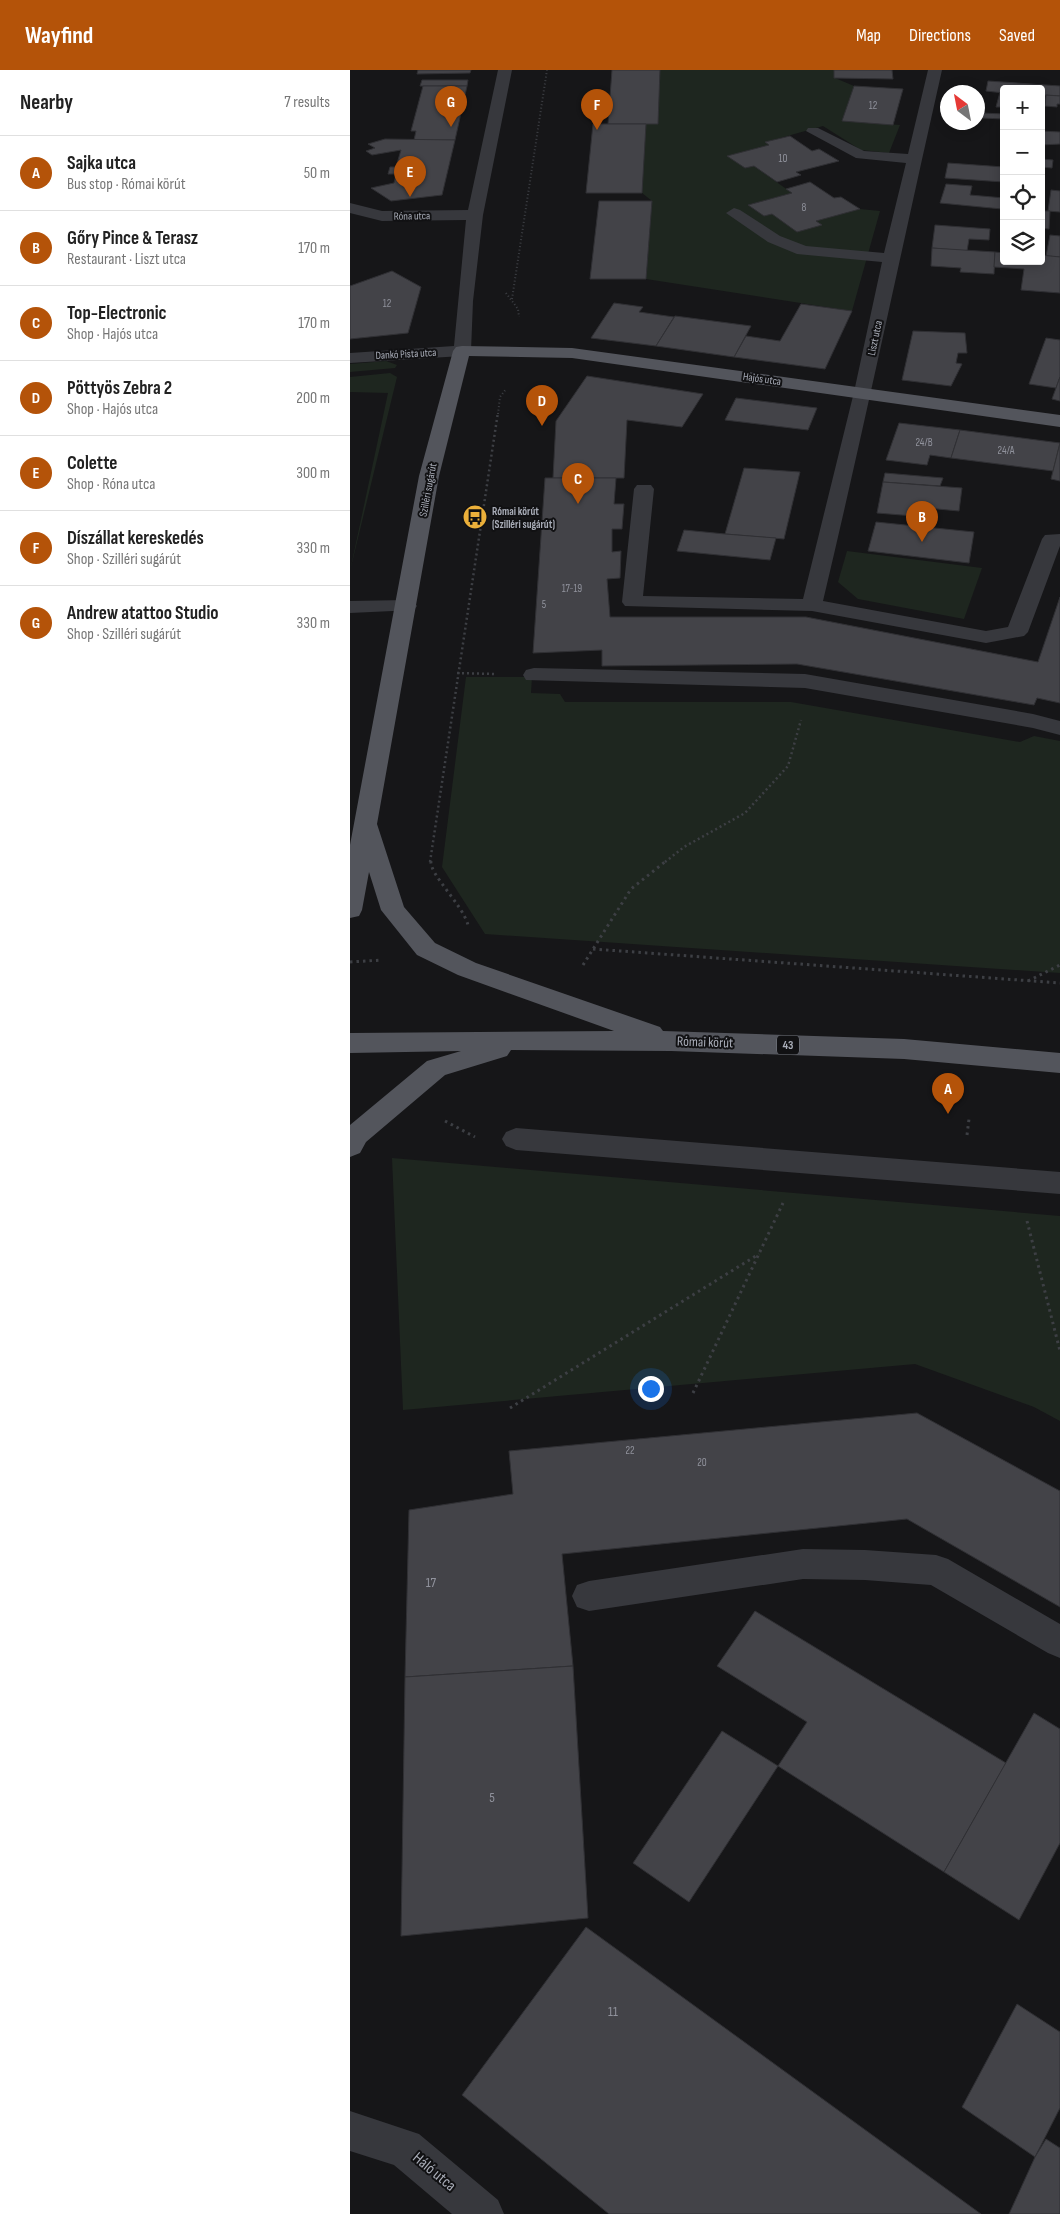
<!DOCTYPE html>
<html lang="en">
<head>
<meta charset="utf-8">
<style>
  :root { --surface:#fff; --page:#f2f2f2; --text:#222; --muted:#767676; --line:#e0e0e0; --accent:#b45309 }
  body { margin:0; font-family:"Sofia Sans Condensed",sans-serif; background:var(--page); color:var(--text) }
  .controls { position:absolute; right:15px; top:15px; display:grid; overflow:hidden; border-radius:5px; box-shadow:0 2px 12px #0003 }
  .controls button { width:45px; height:45px; display:grid; place-items:center; padding:0; border:0; border-bottom:1px solid var(--line); background:var(--surface); color:var(--text); font:25px sans-serif }
  .compass { position:absolute; left:590px; top:15px; width:45px; height:45px; border-radius:50%; background:var(--surface); box-shadow:0 2px 12px #0003; rotate:328deg }
  .you { position:absolute; left:300px; top:1318px; width:18px; height:18px; margin:-12px; border:4px solid #fff; border-radius:50%; background:#1a73e8; box-shadow:0 0 0 8px #1a73e833 }
  .badge { display:grid; place-items:center; width:32px; height:32px; border-radius:50%; background:var(--accent); color:#fff; font-size:16px; font-weight:700 }
  .pin { position:absolute; translate:-50% -41px; filter:drop-shadow(0 1px 2px #0008) }
  .pin::after { content:''; position:absolute; top:26px; width:18px; height:15px; background:inherit; clip-path:polygon(0 0,100% 0,50% 100%) }
  .list { margin:0; padding:0; list-style:none }
  h2 { display:flex; justify-content:space-between; align-items:center; height:65px; margin:0; padding:0 20px; font-size:21px }
  h2 small { font-size:16px; font-weight:400; color:var(--muted) }
  .list li { display:grid; grid-template-columns:32px 1fr auto; gap:15px; align-items:center; box-sizing:border-box; height:75px; padding:0 20px; border-top:1px solid var(--line) }
  .list b { display:block; font-size:19px; white-space:nowrap }
  .list p { margin:0; font-size:16px; white-space:nowrap; color:var(--muted) }
  .list em { font-size:16px; font-style:normal; color:var(--muted) }
  .icon { flex:none; width:28px; height:28px; fill:none; stroke:currentColor; stroke-width:2; stroke-linecap:round; stroke-linejoin:round }
  .map { position:relative; flex:none; width:710px; height:2144px; overflow:hidden }
  header { display:flex; align-items:center; gap:30px; box-sizing:border-box; height:70px; padding:0 25px; background:var(--accent); color:#fff }
  header strong { font-size:24px }
  nav { display:flex; gap:28px; margin-inline-start:auto; font-size:18px }
  main { display:flex }
  aside { flex:1; background:var(--surface) }
  .map>svg:first-child { display:block }
</style>
</head>
<body>
<header>
<strong>Wayfind</strong>
<nav><a>Map</a><a>Directions</a><a>Saved</a></nav>
</header>
<main>
<aside>
<h2>Nearby<small>7 results</small></h2>
<ul class="list">
<li><span class="badge">A</span><div><b>Sajka utca</b><p>Bus stop · Római körút</p></div><em>50 m</em></li>
<li><span class="badge">B</span><div><b>Gőry Pince &amp; Terasz</b><p>Restaurant · Liszt utca</p></div><em>170 m</em></li>
<li><span class="badge">C</span><div><b>Top-Electronic</b><p>Shop · Hajós utca</p></div><em>170 m</em></li>
<li><span class="badge">D</span><div><b>Pöttyös Zebra 2</b><p>Shop · Hajós utca</p></div><em>200 m</em></li>
<li><span class="badge">E</span><div><b>Colette</b><p>Shop · Róna utca</p></div><em>300 m</em></li>
<li><span class="badge">F</span><div><b>Díszállat kereskedés</b><p>Shop · Szilléri sugárút</p></div><em>330 m</em></li>
<li><span class="badge">G</span><div><b>Andrew atattoo Studio</b><p>Shop · Szilléri sugárút</p></div><em>330 m</em></li>
</ul>
</aside>
<div class="map">
<svg width="710" height="2144" viewBox="0 0 710 2144">
  <rect width="100%" height="100%" fill="#161618"/>
  <g fill="#1e261f">
    <path d="M 310,0 L 484,0 L 485,8 L 504,16 L 492,51 L 550,55 L 539,83 L 511,80 L 473,56 L 416,72 L 419,75 L 378,86 L 395,98 L 404,96 L 442,123 L 398,135 L 414,146 L 422,144 L 447,162 L 471,155 L 466,151 L 510,139 L 530,141 L 502,241 L 296,209 L 302,131 L 292,123 L 296,54 L 308,54 Z"/>
    <path d="M 36,291 L 47,295 L 45,298 L 0,302 L 0,294 Z"/>
    <path d="M 40,303 L 47,307 L 0,501 L 38,323 L 0,322 L 0,307 Z"/>
    <path d="M 497,481 L 632,498 L 614,549 L 508,529 L 488,512 Z"/>
    <path d="M 116,607 L 182,607 L 181,623 L 210,624 L 215,632 L 441,632 L 670,672 L 684,666 L 710,671 L 710,903 L 135,864 L 92,797 Z"/>
    <path d="M 42,1088 L 710,1146 L 710,1351 L 684,1337 L 565,1294 L 53,1340 Z"/>
  </g>
  <g fill="#434348" stroke="#303034">
    <path d="M 68,0 L 121,0 L 120,3 L 67,4 Z"/>
    <path d="M 262,0 L 310,0 L 308,54 L 258,54 Z"/>
    <path d="M 484,0 L 542,0 L 543,9 L 484,8 Z"/>
    <path d="M 72,10 L 118,10 L 117,16 L 70,16 Z"/>
    <path d="M 638,11 L 710,16 L 710,26 L 691,25 L 691,19 L 654,19 L 654,23 L 636,21 Z"/>
    <path d="M 73,16 L 117,16 L 105,70 L 64,70 L 66,61 L 61,61 Z"/>
    <path d="M 504,16 L 553,19 L 543,55 L 492,51 Z"/>
    <path d="M 650,22 L 654,23 L 654,37 L 646,37 Z"/>
    <path d="M 696,25 L 710,26 L 710,34 L 707,34 L 707,37 L 695,36 Z"/>
    <path d="M 632,43 L 654,44 L 654,49 L 631,48 Z"/>
    <path d="M 243,54 L 296,54 L 292,123 L 236,123 Z"/>
    <path d="M 691,61 L 710,62 L 710,74 L 691,75 Z"/>
    <path d="M 440,66 L 462,81 L 469,79 L 489,91 L 446,102 L 451,105 L 427,112 L 404,96 L 395,98 L 377,86 L 419,75 L 415,72 Z"/>
    <path d="M 35,69 L 105,70 L 92,125 L 41,131 L 21,118 L 44,113 L 46,104 L 38,104 L 40,97 L 46,97 L 51,80 L 22,85 L 16,81 L 25,78 L 18,74 Z"/>
    <path d="M 691,89 L 703,90 L 702,98 L 691,97 Z"/>
    <path d="M 598,93 L 654,97 L 654,112 L 595,108 Z"/>
    <path d="M 460,112 L 484,128 L 491,127 L 510,139 L 466,151 L 472,155 L 447,162 L 422,144 L 414,146 L 398,135 L 442,123 L 436,119 Z"/>
    <path d="M 596,114 L 622,116 L 620,125 L 654,128 L 652,139 L 590,133 Z"/>
    <path d="M 701,120 L 710,121 L 710,142 L 698,141 Z"/>
    <path d="M 249,131 L 302,131 L 296,209 L 240,209 Z"/>
    <path d="M 691,141 L 700,141 L 699,159 L 691,158 Z"/>
    <path d="M 585,155 L 640,159 L 639,170 L 619,169 L 617,181 L 582,178 Z"/>
    <path d="M 700,165 L 710,166 L 710,187 L 696,186 Z"/>
    <path d="M 582,178 L 645,182 L 644,204 L 610,202 L 611,198 L 581,196 Z"/>
    <path d="M 645,182 L 654,183 L 654,191 L 691,191 L 691,185 L 710,187 L 710,223 L 671,220 L 674,199 L 644,197 Z"/>
    <path d="M 42,201 L 71,217 L 58,263 L 0,269 L 0,216 Z"/>
    <path d="M 264,233 L 293,237 L 289,242 L 324,247 L 306,276 L 241,268 Z"/>
    <path d="M 451,234 L 502,241 L 475,299 L 384,287 L 396,266 L 430,271 Z"/>
    <path d="M 325,246 L 401,256 L 384,287 L 306,276 Z"/>
    <path d="M 563,261 L 615,263 L 617,283 L 608,283 L 606,293 L 612,294 L 601,316 L 552,310 Z"/>
    <path d="M 696,268 L 710,270 L 710,307 L 706,318 L 679,314 Z"/>
    <path d="M 237,306 L 353,324 L 332,357 L 277,350 L 274,408 L 203,408 L 206,351 Z"/>
    <path d="M 710,307 L 710,331 L 702,329 Z"/>
    <path d="M 386,328 L 467,338 L 458,360 L 375,350 Z"/>
    <path d="M 549,353 L 610,360 L 601,388 L 580,385 L 577,395 L 536,390 Z"/>
    <path d="M 610,360 L 710,373 L 703,401 L 601,388 Z"/>
    <path d="M 710,373 L 710,411 L 701,409 Z"/>
    <path d="M 394,398 L 450,402 L 434,469 L 375,464 Z"/>
    <path d="M 535,403 L 593,408 L 590,416 L 533,412 Z"/>
    <path d="M 195,408 L 266,408 L 264,434 L 274,434 L 272,459 L 262,459 L 262,482 L 271,481 L 270,508 L 257,509 L 260,547 L 456,547 L 688,592 L 710,527 L 710,633 L 687,628 L 684,635 L 447,594 L 252,596 L 252,580 L 183,583 Z"/>
    <path d="M 533,412 L 612,418 L 609,441 L 566,437 L 564,446 L 527,443 Z"/>
    <path d="M 526,452 L 624,462 L 619,493 L 518,481 Z"/>
    <path d="M 334,460 L 375,464 L 426,468 L 420,490 L 327,481 Z"/>
    <path d="M 567,1343 L 710,1421 L 710,1537 L 557,1449 L 212,1484 L 223,1596 L 55,1607 L 59,1440 L 163,1424 L 159,1381 Z"/>
    <path d="M 405,1541 L 656,1693 L 594,1802 L 428,1696 L 457,1652 L 367,1596 Z"/>
    <path d="M 223,1596 L 238,1848 L 51,1866 L 55,1607 Z"/>
    <path d="M 684,1643 L 710,1659 L 710,1773 L 669,1850 L 594,1802 Z"/>
    <path d="M 372,1661 L 428,1696 L 339,1832 L 283,1793 Z"/>
    <path d="M 236,1857 L 631,2144 L 259,2144 L 112,2025 Z"/>
    <path d="M 667,1934 L 710,1962 L 710,2038 L 685,2087 L 612,2037 Z"/>
    <path d="M 696,2069 L 710,2078 L 710,2144 L 659,2144 L 685,2087 Z"/>
  </g>
  <g fill="none" stroke-linecap="round" stroke-linejoin="round">
    <g stroke="#3d3f44" stroke-width="2" stroke-dasharray="1 2.5" stroke-linecap="butt">
      <path d="M 156,223 L 168,239 L 169,247"/>
      <path d="M 162,229 L 197,0"/>
      <path d="M 148,344 L 150,327 L 156,319"/>
    </g>
    <g stroke="#3d3f44" stroke-width="2.5" stroke-dasharray="2 3" stroke-linecap="butt">
      <path d="M 107,603 L 146,604"/>
      <path d="M 80,792 L 148,342"/>
      <path d="M 315,792 L 334,777 L 395,743 L 438,696 L 451,650"/>
    </g>
    <g stroke="#3d3f44" stroke-width="3" stroke-dasharray="2.5 4" stroke-linecap="butt">
      <path d="M 81,791 C 79,804 113,835 118,855"/>
      <path d="M 243,879 L 710,913"/>
      <path d="M 0,892 L 32,890"/>
      <path d="M 233,895 L 281,819 L 316,791"/>
      <path d="M 678,911 L 710,895"/>
      <path d="M 95,1051 L 125,1067"/>
      <path d="M 617,1065 L 619,1049"/>
      <path d="M 677,1151 L 710,1281"/>
      <path d="M 343,1323 L 433,1133"/>
      <path d="M 160,1338 L 409,1184"/>
    </g>
    <g fill="#37383d" fill-rule="evenodd">
      <path d="M 148,0 L 162,0 L 133,145 L 123,231 L 121,281 L 118,285 L 112,286 L 0,293 L 0,283 L 104,276 L 116,150 L 32,151 L 0,143 L 0,133 L 32,141 L 118,140 Z"/>
      <path d="M 578,0 L 592,0 C 552,177 515,354 473,531 L 636,561 L 658,557 L 692,469 L 695,465 L 710,464 L 710,476 L 678,562 L 674,566 L 636,573 L 462,541 L 275,536 L 272,532 L 284,419 L 287,415 L 301,415 L 304,419 L 293,526 L 453,529 L 504,322 L 532,192 L 447,184 L 418,172 L 376,143 L 384,138 L 390,140 L 430,166 L 456,176 L 534,183 L 556,93 L 506,88 L 456,61 L 458,58 L 468,58 L 514,81 L 558,84 Z"/>
      <path d="M 57,530 L 64,532 L 67,536 L 64,540 L 0,543 L 0,531 Z"/>
      <path d="M 184,598 L 455,604 L 683,644 L 710,651 L 710,665 L 683,658 L 455,618 L 176,610 L 173,605 L 176,600 Z"/>
      <path d="M 166,1058 L 710,1102 L 710,1124 L 166,1080 L 156,1076 L 152,1069 L 156,1062 Z"/>
      <path d="M 453,1479 L 515,1480 L 586,1485 L 598,1489 L 710,1554 L 710,1588 L 698,1583 L 581,1515 L 515,1510 L 453,1509 L 239,1541 L 227,1537 L 222,1526 L 227,1515 L 239,1511 Z"/>
      <path d="M 0,2041 L 69,2064 L 148,2130 L 154,2144 L 102,2144 L 44,2095 L 0,2081 Z"/>
    </g>
    <path fill="#53555c" fill-rule="evenodd" d="M 112,276 L 222,278 L 710,345 L 710,357 L 222,288 L 119,286 L 89,406 L 27,754 L 54,837 L 85,873 L 126,893 L 310,957 L 313,961 L 554,969 L 710,983 L 710,1003 L 554,989 L 321,981 L 161,980 L 157,986 L 95,1005 L 16,1072 L 10,1083 L 0,1087 L 0,1055 L 77,991 L 111,981 L 0,983 L 0,963 L 264,961 L 108,905 L 67,885 L 31,840 L 19,802 L 12,840 L 9,846 L 0,848 L 0,775 L 69,406 L 103,281 L 106,277 Z"/>
  </g>
  <defs>
    <symbol id="bus-disc" viewBox="-11 -11 22 22"><circle r="9.5" fill="#ecb03a" stroke="#111113"/><path d="M-5-6H5V4H4V6H2V4H-2V6H-4V4H-5ZM-3.5-4V0h7V-4ZM-3.5 1.2v1.5H-2V1.2ZM2 1.2v1.5H3.5V1.2Z" fill="#111"/></symbol>
  </defs>
  <g fill-rule="evenodd">
    <use href="#bus-disc" x="111" y="433" width="28" height="28"/>
  </g>
  <g text-anchor="middle" dominant-baseline="central" stroke-width="4" stroke-linejoin="round" paint-order="stroke">
    <g font-size="11" fill="#90929c">
      <text x="523" y="35">12</text>
      <text x="433" y="88">10</text>
      <text x="454" y="137">8</text>
      <text x="37" y="233">12</text>
      <text x="574" y="372">24/B</text>
      <text x="656" y="380">24/A</text>
      <text x="222" y="518">17-19</text>
      <text x="194" y="534">5</text>
      <text x="280" y="1380">22</text>
      <text x="352" y="1392">20</text>
    </g>
    <g font-size="11" fill="#a9adb8" stroke="#111113">
      <text transform="translate(62 146) rotate(-1)">Róna utca</text>
      <text transform="translate(525 268) rotate(-78)">Liszt utca</text>
      <text transform="translate(56 284) rotate(-3)">Dankó Pista utca</text>
      <text transform="translate(412 309) rotate(8)">Hajós utca</text>
      <text transform="translate(78 420) rotate(-79)">Szilléri sugárút</text>
    </g>
    <g font-size="11" font-weight="bold" fill="#a9adb8" stroke="#111113" text-anchor="start">
      <text x="142" y="441">Római körút<tspan x="142" dy="13">(Szilléri sugárút)</tspan></text>
    </g>
    <rect fill="#111113" stroke="#7b7e86" stroke-width="1" x="427" y="965.5" width="22" height="19" rx="4"/>
    <g font-size="12" font-weight="bold" fill="#a9adb8">
      <text x="438" y="975">43</text>
    </g>
    <g font-size="14" fill="#a9adb8" stroke="#111113">
      <text transform="translate(355 972) rotate(2)">Római körút</text>
    </g>
    <g font-size="14" fill="#90929c">
      <text x="81" y="1512">17</text>
      <text x="142" y="1727">5</text>
      <text x="263" y="1941">11</text>
    </g>
    <g font-size="16" fill="#a9adb8" stroke="#111113">
      <text transform="translate(84 2102) rotate(40)">Háló utca</text>
    </g>
  </g>
</svg>
<div class="controls">
<button>+</button>
<button>−</button>
<button><svg class="icon" aria-label="locate" viewBox="0 0 24 24"><circle cx="12" cy="12" r="6"/><path d="M12 2v4M12 18v4M2 12h4M18 12h4"/></svg></button>
<button><svg class="icon" aria-label="layers" viewBox="0 0 24 24"><path d="M12 4l9 5-9 5-9-5zM3 14l9 5 9-5"/></svg></button>
</div>
<svg class="compass" viewBox="-18 -18 36 36"><path d="M0-13l5 13h-10z" fill="#e53935"/><path d="M0 13l5-13h-10z" fill="#767676"/></svg>
<div class="you"></div>
<div class="pin badge" style="left:598px;top:1044px">A</div>
<div class="pin badge" style="left:572px;top:472px">B</div>
<div class="pin badge" style="left:228px;top:434px">C</div>
<div class="pin badge" style="left:192px;top:356px">D</div>
<div class="pin badge" style="left:60px;top:127px">E</div>
<div class="pin badge" style="left:247px;top:60px">F</div>
<div class="pin badge" style="left:101px;top:57px">G</div>
</div>
</main>
</body>
</html>
